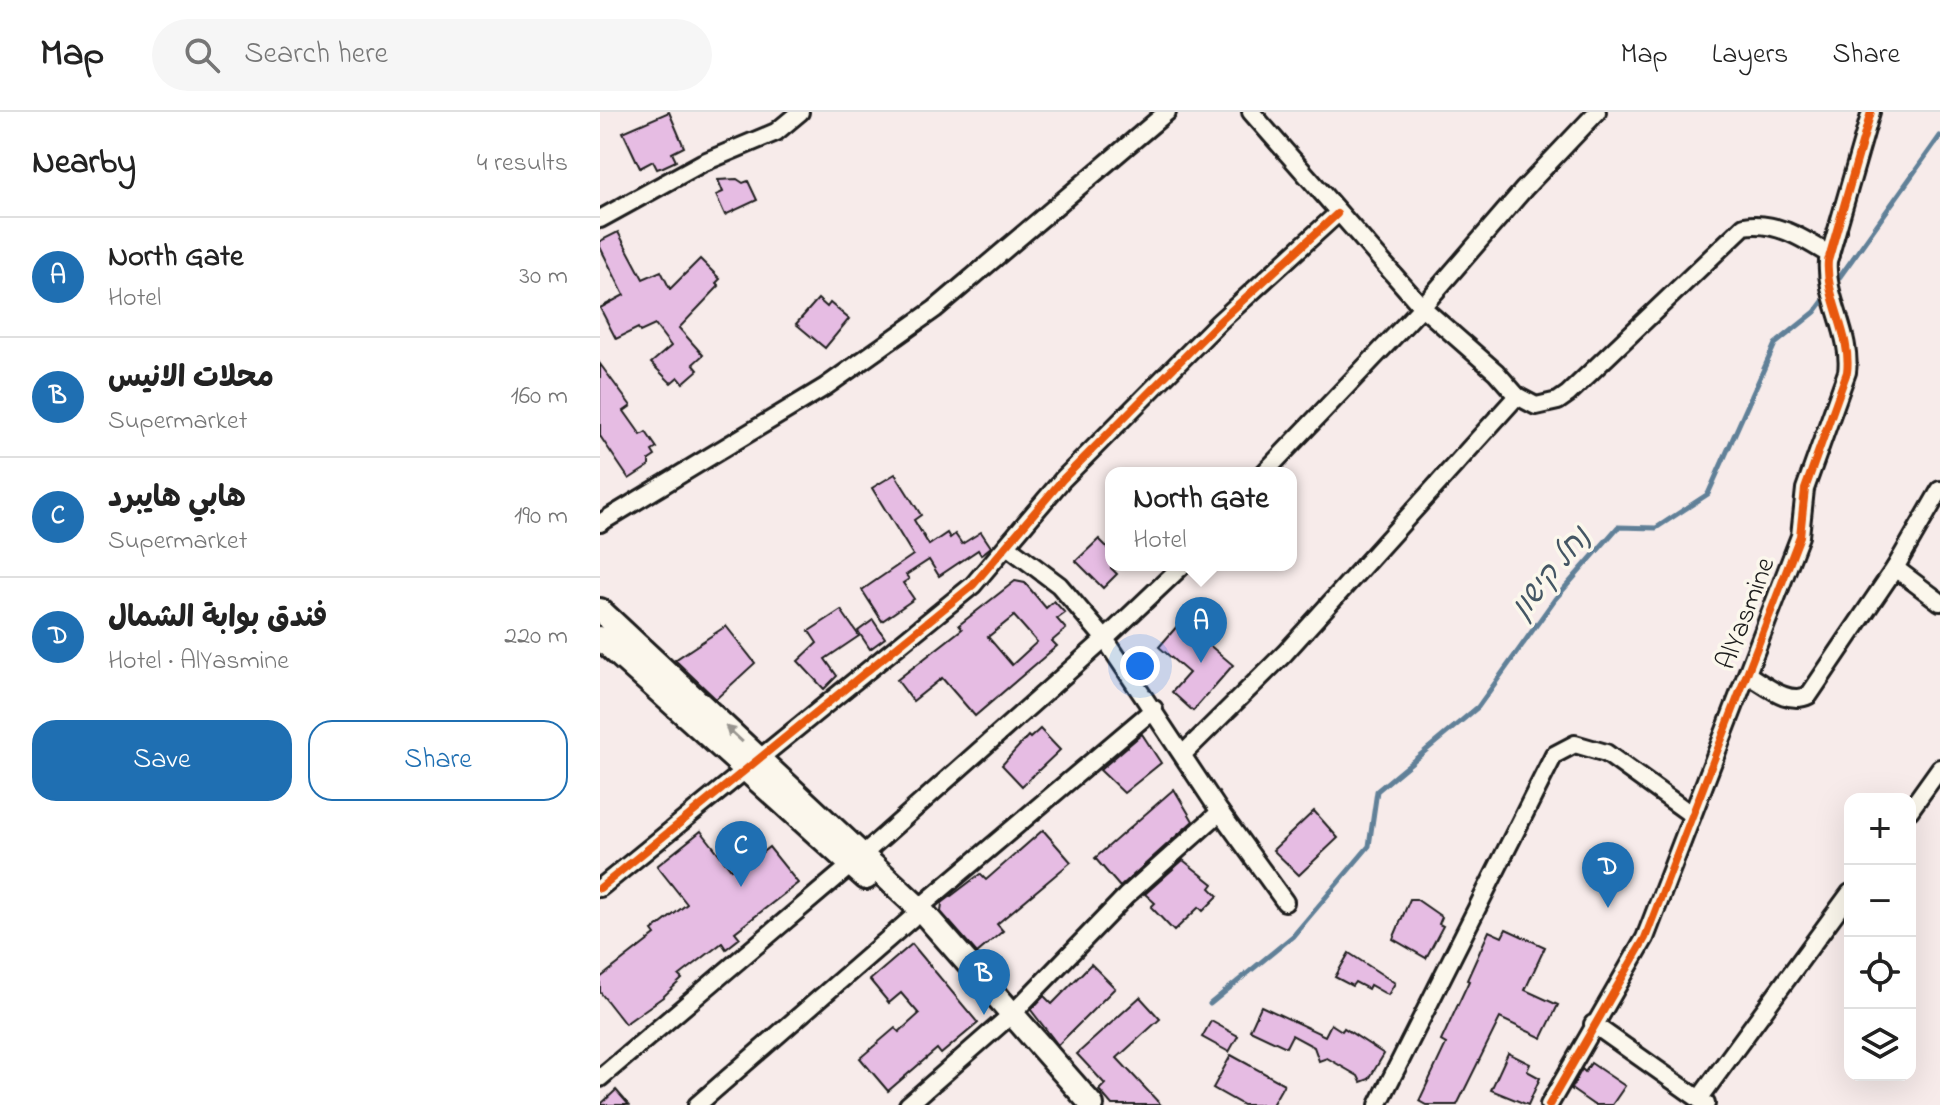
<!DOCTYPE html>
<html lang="en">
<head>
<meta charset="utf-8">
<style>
  :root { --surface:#fff; --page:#f6f6f6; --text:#222; --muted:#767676; --line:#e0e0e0; --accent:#1f6fb2 }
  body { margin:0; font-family:"Indie Flower","Playpen Sans Arabic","Playpen Sans Hebrew",sans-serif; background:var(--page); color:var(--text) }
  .controls { position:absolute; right:24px; bottom:24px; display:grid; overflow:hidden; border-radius:16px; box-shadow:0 8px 32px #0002 }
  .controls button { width:72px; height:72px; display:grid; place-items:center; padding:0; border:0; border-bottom:2px solid var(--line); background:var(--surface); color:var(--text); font:40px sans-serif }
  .you { position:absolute; left:540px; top:554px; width:28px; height:28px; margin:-20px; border:6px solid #fff; border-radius:50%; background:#1a73e8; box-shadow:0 0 0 12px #1a73e833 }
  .badge { display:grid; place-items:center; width:52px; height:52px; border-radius:50%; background:var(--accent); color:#fff; font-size:26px; font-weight:700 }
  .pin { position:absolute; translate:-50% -66px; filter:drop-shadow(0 2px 4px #0008) }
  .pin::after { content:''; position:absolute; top:42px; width:28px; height:24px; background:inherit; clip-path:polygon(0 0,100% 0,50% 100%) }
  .popup { position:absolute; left:505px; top:355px; width:192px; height:104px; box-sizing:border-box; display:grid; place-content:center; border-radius:16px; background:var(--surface); filter:drop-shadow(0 2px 6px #0005); font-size:26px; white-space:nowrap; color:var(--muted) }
  .popup b { font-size:30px; color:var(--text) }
  .popup::after { content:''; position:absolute; left:50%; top:100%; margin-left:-16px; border:16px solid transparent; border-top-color:var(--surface) }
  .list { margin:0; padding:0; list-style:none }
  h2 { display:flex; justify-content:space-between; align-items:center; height:104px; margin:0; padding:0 32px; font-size:34px }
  h2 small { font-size:26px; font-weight:400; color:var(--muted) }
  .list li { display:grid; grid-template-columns:52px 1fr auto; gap:24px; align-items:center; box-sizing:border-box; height:120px; padding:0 32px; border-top:2px solid var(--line) }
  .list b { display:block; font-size:30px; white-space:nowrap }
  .list p { margin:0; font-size:26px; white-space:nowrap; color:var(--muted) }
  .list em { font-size:26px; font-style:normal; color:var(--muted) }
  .actions { display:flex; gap:16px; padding:24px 32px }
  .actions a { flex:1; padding:18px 0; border:2px solid var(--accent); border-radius:24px; text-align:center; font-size:28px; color:var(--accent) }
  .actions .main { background:var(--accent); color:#fff }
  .icon { flex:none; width:44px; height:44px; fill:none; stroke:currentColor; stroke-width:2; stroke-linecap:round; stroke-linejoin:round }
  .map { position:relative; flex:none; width:1340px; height:993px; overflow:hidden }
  header { display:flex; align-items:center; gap:48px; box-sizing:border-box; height:112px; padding:0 40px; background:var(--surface); border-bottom:2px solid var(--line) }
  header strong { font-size:38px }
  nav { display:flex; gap:44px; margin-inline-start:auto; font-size:28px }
  .search { width:560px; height:72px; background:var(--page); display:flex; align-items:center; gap:20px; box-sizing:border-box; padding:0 28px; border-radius:44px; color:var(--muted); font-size:30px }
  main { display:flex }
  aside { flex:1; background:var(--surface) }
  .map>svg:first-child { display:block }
</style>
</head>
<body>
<header>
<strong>Map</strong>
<div class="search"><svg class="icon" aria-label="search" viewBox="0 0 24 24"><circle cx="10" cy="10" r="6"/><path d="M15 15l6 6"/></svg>Search here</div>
<nav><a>Map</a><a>Layers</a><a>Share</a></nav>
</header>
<main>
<aside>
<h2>Nearby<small>4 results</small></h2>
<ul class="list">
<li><span class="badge">A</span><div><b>North Gate</b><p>Hotel</p></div><em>30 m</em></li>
<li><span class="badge">B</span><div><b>محلات الانيس</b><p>Supermarket</p></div><em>160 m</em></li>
<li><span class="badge">C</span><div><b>هابي هايبرد</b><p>Supermarket</p></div><em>190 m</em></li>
<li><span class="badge">D</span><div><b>فندق بوابة الشمال</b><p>Hotel · AlYasmine</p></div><em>220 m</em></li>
</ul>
<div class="actions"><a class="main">Save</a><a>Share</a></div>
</aside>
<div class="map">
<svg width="1340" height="993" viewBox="0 0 1340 993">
  <rect width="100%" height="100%" fill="#f7ebea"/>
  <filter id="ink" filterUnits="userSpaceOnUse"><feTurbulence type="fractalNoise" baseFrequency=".0125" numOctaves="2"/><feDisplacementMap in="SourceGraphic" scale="16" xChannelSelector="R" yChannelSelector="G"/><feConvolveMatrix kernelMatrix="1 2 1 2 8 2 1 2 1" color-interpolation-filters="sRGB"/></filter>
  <g filter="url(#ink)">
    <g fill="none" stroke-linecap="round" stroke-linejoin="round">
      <g stroke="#608098" stroke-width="5">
        <path d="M 1234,173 L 1340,24"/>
        <path d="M 610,892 L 693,824 L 769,734 L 777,679 L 878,595 L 955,487 L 1018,415 L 1056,416 L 1108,382 L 1175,232 L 1215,200 L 1229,181"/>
      </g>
    </g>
    <g fill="#e6bce3" stroke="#1c1c1c" stroke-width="2" fill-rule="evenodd">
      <path d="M 69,0 L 84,35 L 72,41 L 76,49 L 63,55 L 57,57 L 53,49 L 40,56 L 23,20 Z"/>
      <path d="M 137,67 L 143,71 L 148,69 L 157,88 L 125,103 L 116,83 L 123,80 L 118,68 Z"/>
      <path d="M 18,120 L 43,167 L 61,159 L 70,177 L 100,147 L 120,167 L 116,171 L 119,174 L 79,216 L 103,243 L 93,252 L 98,258 L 83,271 L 78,265 L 71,271 L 51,251 L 71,234 L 55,213 L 40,220 L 38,216 L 16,227 L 0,196 L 24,183 L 0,135 L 0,129 Z"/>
      <path d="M 218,187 L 227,195 L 230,191 L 249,207 L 225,236 L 196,212 Z"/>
      <path d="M 0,252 L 31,294 L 24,299 L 41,323 L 46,320 L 57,336 L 52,339 L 55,344 L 49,348 L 49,354 L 29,367 L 0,324 Z"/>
      <path d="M 295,362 L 321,403 L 314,408 L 329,433 L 347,421 L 350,426 L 355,422 L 362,432 L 381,420 L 391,435 L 381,443 L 378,438 L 339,464 L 329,448 L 306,463 L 309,467 L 303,471 L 314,487 L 282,509 L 262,478 L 313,443 L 272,376 Z"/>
      <path d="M 499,427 L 511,439 L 511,456 L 517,462 L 503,476 L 476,449 Z"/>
      <path d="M 415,469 L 425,471 L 446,496 L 454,489 L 465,501 L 457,507 L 466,517 L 452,529 L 457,534 L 375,604 L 342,566 L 313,589 L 297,568 L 362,517 L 359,513 ZM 414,504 L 437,530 L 412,553 L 388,525 Z"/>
      <path d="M 241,498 L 259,524 L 225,547 L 237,564 L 224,577 L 198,549 L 217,531 L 209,519 Z"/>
      <path d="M 585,505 L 605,522 L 601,526 L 633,553 L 593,599 L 572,580 L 589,561 L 559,535 Z"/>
      <path d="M 273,508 L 285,526 L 270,537 L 258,519 Z"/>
      <path d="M 126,514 L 155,551 L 116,587 L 75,548 Z"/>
      <path d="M 440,617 L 460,638 L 422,674 L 402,653 L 428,624 L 430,626 Z"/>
      <path d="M 542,622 L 561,651 L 524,681 L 500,658 Z"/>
      <path d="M 574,677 L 593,709 L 520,775 L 495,746 Z"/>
      <path d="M 714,699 L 738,726 L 699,763 L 673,738 Z"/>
      <path d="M 443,718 L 471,750 L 397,812 L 403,819 L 377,841 L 341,800 L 342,791 L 380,762 L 386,768 Z"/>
      <path d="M 101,719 L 131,757 L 150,742 L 154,747 L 169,735 L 198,771 L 135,820 L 140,826 L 126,837 L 122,831 L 79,864 L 82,867 L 63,885 L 25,912 L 0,880 L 0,866 L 55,823 L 52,819 L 87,792 L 57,754 Z"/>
      <path d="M 583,748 L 613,772 L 610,776 L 618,784 L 603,799 L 599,795 L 574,819 L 551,795 L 555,791 L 545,782 Z"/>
      <path d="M 810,787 L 816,787 L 842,805 L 839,812 L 843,814 L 826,846 L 793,827 Z"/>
      <path d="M 906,817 L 945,835 L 925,878 L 958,893 L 942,926 L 900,906 L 857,993 L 826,993 L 819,989 L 846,932 L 841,929 L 869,869 L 867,868 L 889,819 L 902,825 Z"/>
      <path d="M 312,832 L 378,911 L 341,942 L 337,937 L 288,979 L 260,946 L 295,916 L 299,920 L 319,902 L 301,881 L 289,891 L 270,868 Z"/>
      <path d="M 749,841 L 795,871 L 788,883 L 770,873 L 768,877 L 755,870 L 752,874 L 735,865 Z"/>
      <path d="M 491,852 L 515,876 L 458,933 L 431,898 L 444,884 L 452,892 Z"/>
      <path d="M 540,885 L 560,907 L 517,946 L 561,993 L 512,993 L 499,978 L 505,972 L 477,942 Z"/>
      <path d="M 661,894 L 725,924 L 731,912 L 742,919 L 744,916 L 784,942 L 769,967 L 761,970 L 758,964 L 727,946 L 719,949 L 714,935 L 692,923 L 686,935 L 650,918 Z"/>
      <path d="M 611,909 L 638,924 L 629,940 L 602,925 Z"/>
      <path d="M 908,941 L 930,952 L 927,959 L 940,966 L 928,993 L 891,978 Z"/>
      <path d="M 631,943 L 684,972 L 672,993 L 643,993 L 613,976 Z"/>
      <path d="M 991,951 L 1025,974 L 1012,993 L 994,993 L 971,977 L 982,957 L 985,960 Z"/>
      <path d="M 16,978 L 29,993 L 0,993 Z"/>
    </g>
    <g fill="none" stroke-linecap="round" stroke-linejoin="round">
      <defs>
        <g id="street">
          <path d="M 651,0 L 822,195 L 896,260 L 917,284 L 936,294 L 958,289 L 968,282 L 1144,114 C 1175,108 1204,127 1230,143"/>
          <path d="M 0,107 L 102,51 L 176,20 L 200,0"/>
          <path d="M 664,361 L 822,195 L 924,77 L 997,0"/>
          <path d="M 0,411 L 225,275 L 335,197 L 567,0"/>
          <path d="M 407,434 L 459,473 L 505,527 L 620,700 L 685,790"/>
          <path d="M 1295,456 L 1340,490"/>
          <path d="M 1148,563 C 1166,573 1188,594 1209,583 L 1295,456 L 1340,378"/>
          <path d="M 583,642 L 685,541 L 917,284"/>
          <path d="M 1310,698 L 1340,656"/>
          <path d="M 0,776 L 373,473 L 463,367 L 619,210 L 737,102"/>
          <path d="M 319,796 L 554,597"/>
          <path d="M 993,912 L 1106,992"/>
          <path d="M 0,966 L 251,753 L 505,527 L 583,453"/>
          <path d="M 1099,987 L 1250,781"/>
          <path d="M 97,993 L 311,807"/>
          <path d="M 308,993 L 412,902 L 526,784 L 620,700"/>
          <path d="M 778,993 L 954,643 L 975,632 L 1006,641 L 1092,703"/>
          <path d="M 949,993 L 1045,826 L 1200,424 L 1205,377 L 1247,260 C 1252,223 1225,186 1228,149 L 1271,0"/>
        </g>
        <g id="secondary">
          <path d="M 0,498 L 322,799 L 492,993"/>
          <path d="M 0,526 L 266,766"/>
        </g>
      </defs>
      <use href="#street" stroke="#1c1c1c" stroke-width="22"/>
      <use href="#secondary" stroke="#1c1c1c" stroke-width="28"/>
      <use href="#street" stroke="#fbf7ec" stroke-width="16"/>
      <use href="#secondary" stroke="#fbf7ec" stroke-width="22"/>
      <defs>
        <g id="cycleway">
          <path d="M 0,776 L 373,473 L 463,367 L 619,210 L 737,102"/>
          <path d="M 949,993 L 1045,826 L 1200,424 L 1205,377 L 1247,260 C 1252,223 1225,186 1228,149 L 1271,0"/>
        </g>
      </defs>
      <use href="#cycleway" stroke="#fbf7ec" stroke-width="13"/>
      <use href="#cycleway" stroke="#e8590c" stroke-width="8"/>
    </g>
    <defs><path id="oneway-solid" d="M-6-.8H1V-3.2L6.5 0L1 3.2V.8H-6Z" transform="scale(2)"/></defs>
    <use fill="#97948e" href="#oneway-solid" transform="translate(134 622) rotate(-137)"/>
  </g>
  <g text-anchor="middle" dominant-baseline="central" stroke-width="7" stroke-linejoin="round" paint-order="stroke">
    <g font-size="28" fill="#1c1c1c" stroke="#fbf7ec">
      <text transform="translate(1147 502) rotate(-69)">AlYasmine</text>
    </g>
    <g font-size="30" font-style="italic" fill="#445664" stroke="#fbf7ec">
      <text transform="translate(952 462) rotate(-51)">נחל קישון</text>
    </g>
  </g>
</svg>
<div class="controls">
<button>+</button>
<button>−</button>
<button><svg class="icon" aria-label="locate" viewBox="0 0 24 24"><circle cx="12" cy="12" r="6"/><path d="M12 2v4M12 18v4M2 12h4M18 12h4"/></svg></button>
<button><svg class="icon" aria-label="layers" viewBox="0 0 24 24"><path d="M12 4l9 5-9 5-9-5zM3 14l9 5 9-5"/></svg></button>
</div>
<div class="you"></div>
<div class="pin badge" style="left:601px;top:551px">A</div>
<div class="popup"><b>North Gate</b>Hotel</div>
<div class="pin badge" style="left:384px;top:903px">B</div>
<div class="pin badge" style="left:141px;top:775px">C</div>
<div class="pin badge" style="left:1008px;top:796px">D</div>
</div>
</main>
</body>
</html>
